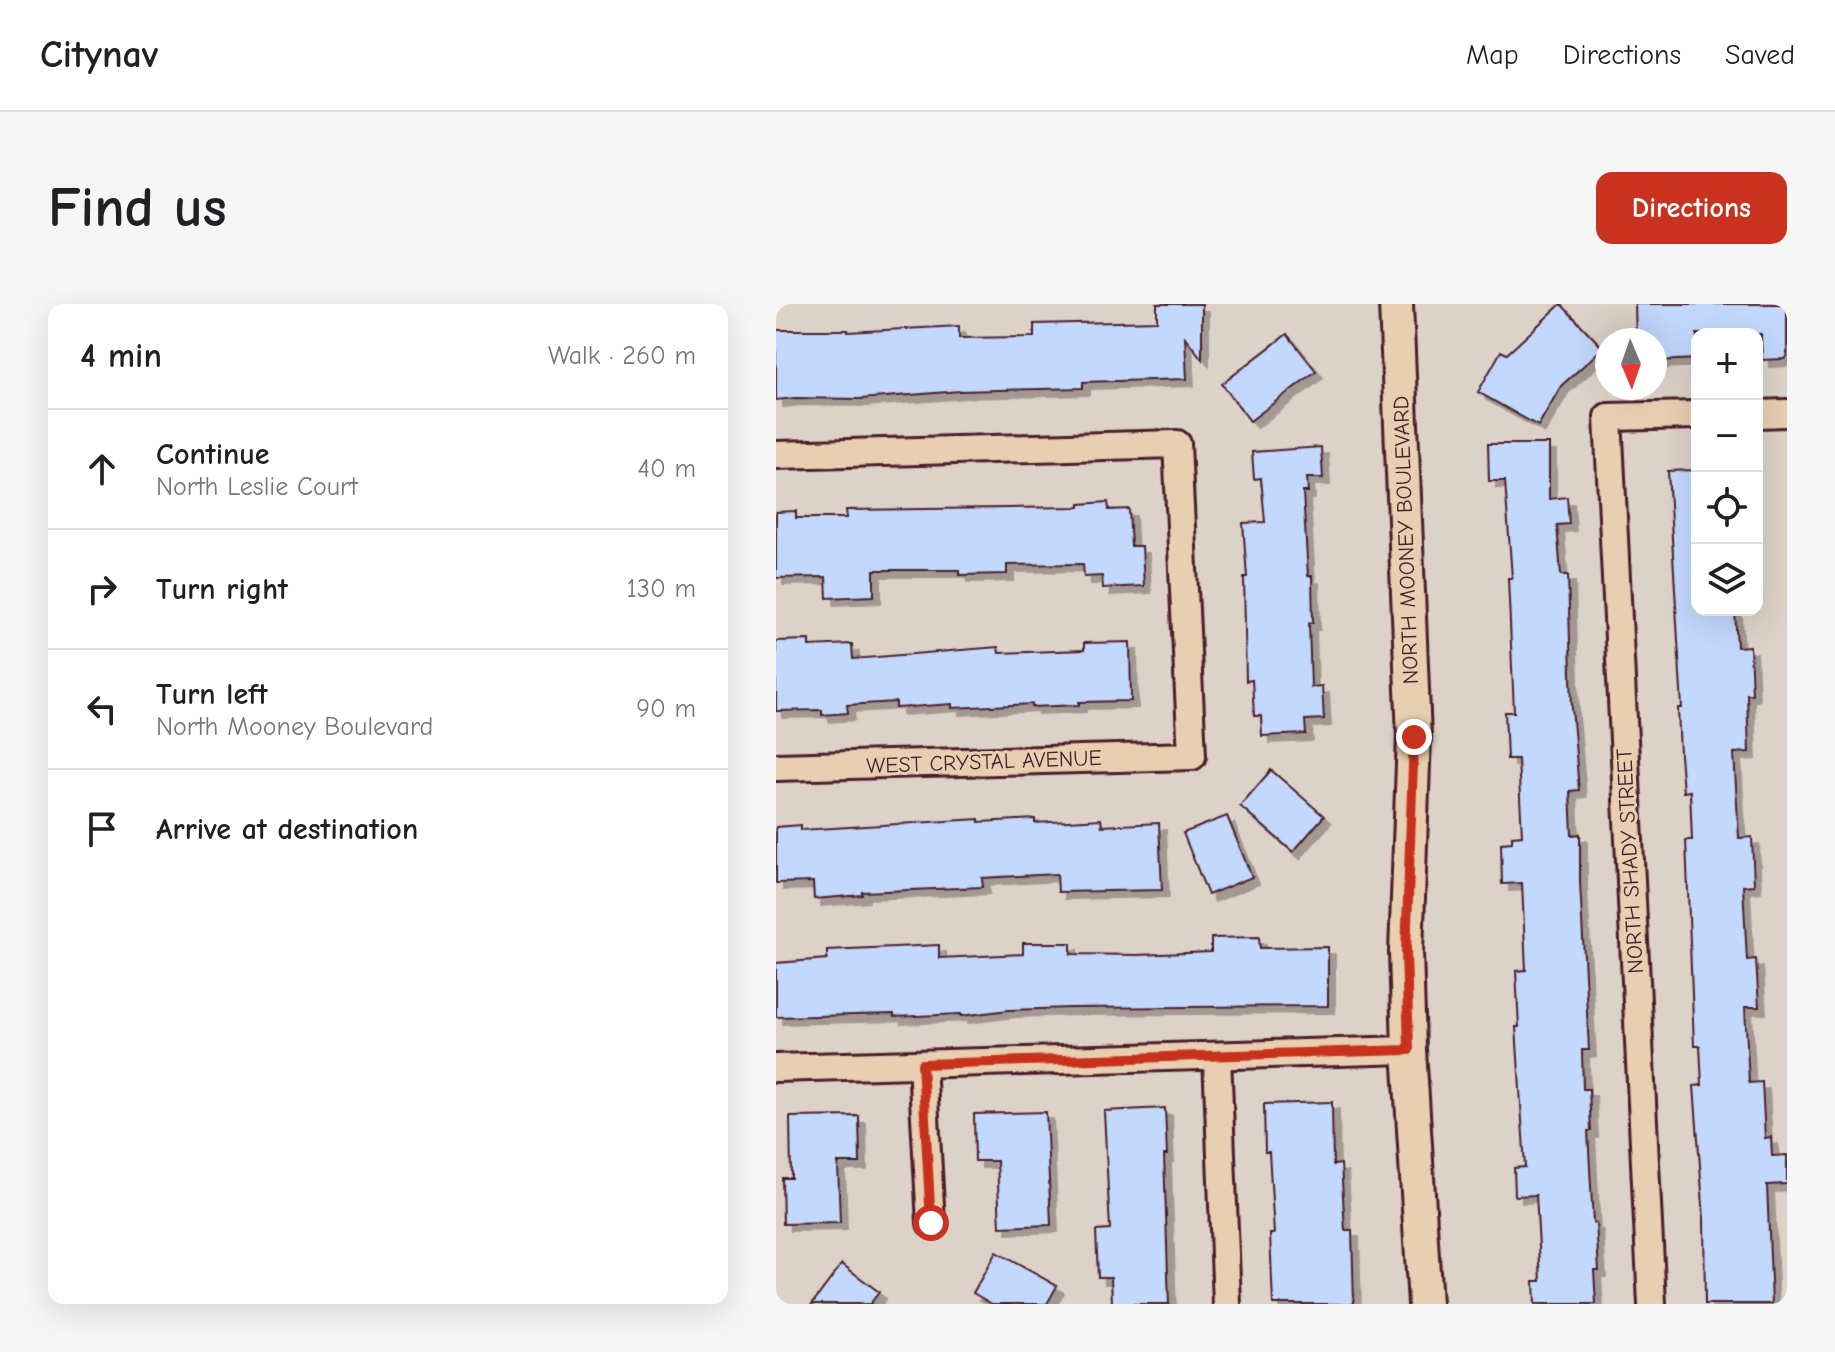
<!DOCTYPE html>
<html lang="en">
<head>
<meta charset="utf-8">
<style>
  :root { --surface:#fff; --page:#f6f6f6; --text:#202124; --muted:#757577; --line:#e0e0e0; --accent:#c8321e }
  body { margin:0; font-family:"Comic Neue",sans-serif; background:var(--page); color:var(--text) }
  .controls { position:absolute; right:24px; top:24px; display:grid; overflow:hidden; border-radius:16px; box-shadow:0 8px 32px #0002 }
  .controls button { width:72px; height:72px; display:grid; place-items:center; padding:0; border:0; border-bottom:2px solid var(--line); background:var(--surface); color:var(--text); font:40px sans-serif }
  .compass { position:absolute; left:819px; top:24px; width:72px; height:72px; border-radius:50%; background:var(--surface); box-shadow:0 8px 32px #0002; rotate:178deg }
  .stop { position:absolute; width:24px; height:24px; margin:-18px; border:6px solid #c8321e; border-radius:50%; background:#fff }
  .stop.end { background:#c8321e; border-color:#fff; box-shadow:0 2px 8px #0008 }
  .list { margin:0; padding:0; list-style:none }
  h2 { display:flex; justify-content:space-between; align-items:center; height:104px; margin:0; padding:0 32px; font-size:34px }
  h2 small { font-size:26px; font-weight:400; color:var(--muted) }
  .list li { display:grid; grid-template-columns:52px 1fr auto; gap:24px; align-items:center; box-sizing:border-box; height:120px; padding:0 32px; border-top:2px solid var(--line) }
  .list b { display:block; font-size:30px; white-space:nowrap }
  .list p { margin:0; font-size:26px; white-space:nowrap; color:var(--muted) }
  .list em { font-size:26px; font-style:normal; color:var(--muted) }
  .icon { flex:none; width:44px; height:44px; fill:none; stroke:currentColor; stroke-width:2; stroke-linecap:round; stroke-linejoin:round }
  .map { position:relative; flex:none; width:1011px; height:1000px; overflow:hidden; border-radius:16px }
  header { display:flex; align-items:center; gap:48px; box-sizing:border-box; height:112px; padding:0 40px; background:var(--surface); border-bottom:2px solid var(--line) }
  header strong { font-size:38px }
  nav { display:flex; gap:44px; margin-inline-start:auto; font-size:28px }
  .intro { display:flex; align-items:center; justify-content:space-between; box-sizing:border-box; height:192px; padding:0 48px }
  h1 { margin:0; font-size:56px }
  .button { padding:20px 36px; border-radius:16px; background:var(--accent); color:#fff; font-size:28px; font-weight:700 }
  main { display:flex; gap:48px; padding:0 48px }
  aside { flex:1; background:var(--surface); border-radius:16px; box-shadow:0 8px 32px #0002 }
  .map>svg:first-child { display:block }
</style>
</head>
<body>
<header>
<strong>Citynav</strong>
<nav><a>Map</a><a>Directions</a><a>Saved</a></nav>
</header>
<div class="intro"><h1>Find us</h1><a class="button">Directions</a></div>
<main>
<aside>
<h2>4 min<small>Walk · 260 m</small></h2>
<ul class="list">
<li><svg class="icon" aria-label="ahead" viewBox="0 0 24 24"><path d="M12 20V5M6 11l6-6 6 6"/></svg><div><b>Continue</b><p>North Leslie Court</p></div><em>40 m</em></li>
<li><svg class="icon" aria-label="right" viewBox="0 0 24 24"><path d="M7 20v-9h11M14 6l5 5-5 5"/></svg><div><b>Turn right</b></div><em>130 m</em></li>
<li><svg class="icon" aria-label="left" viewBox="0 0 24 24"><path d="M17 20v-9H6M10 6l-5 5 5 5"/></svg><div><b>Turn left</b><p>North Mooney Boulevard</p></div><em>90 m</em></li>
<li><svg class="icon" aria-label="arrive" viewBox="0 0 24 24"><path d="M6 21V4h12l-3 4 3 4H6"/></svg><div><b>Arrive at destination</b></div></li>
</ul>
</aside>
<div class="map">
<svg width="1011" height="1000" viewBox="0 0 1011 1000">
  <defs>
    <filter id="shadow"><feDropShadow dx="7" dy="7" stdDeviation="0" flood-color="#0004"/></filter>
  </defs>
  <rect width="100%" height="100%" fill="#ddd2c8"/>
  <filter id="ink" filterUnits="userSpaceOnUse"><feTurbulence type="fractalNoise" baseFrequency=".0125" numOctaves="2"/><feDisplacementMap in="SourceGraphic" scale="16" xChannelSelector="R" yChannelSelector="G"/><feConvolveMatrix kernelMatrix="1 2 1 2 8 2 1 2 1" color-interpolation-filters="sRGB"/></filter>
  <g filter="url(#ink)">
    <g fill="#c2d8fc" stroke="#4a1f2b" stroke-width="2" filter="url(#shadow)">
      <path d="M 381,0 L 426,0 L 426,55 L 409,33 L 411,75 L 307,78 L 307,84 L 184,87 L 84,95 L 19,94 L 0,96 L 0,26 L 72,26 L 72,28 L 183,22 L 183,34 L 258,33 L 258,20 L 381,17 Z"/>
      <path d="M 785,0 L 827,44 L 785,82 L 762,122 L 702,88 L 725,47 L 731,50 Z"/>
      <path d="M 859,0 L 1011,0 L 1011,52 L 1008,55 L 986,56 L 985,30 L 921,30 L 921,55 L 880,57 L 879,36 L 860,36 Z"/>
      <path d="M 511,30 L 540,67 L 474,117 L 446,80 Z"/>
      <path d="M 712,140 L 773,140 L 773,195 L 791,193 L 793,220 L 781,221 L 785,271 L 792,271 L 796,404 L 803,486 L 794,487 L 796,531 L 804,530 L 804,578 L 813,746 L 806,746 L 807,785 L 813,785 L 815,827 L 812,827 L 817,919 L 820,919 L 823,966 L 818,966 L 820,1000 L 759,1000 L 758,977 L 765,977 L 760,891 L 739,892 L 738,864 L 749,863 L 740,723 L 743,723 L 740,667 L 750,666 L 746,579 L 726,580 L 725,539 L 736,538 L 736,532 L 746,531 L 742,455 L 731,455 L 729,408 L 738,408 L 732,274 L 736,274 L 729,177 L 713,177 Z"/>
      <path d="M 545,143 L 547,174 L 531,174 L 532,188 L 527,188 L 532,272 L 536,272 L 537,319 L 533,319 L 535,383 L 546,382 L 548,415 L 529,416 L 530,430 L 486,432 L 485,412 L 478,412 L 476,376 L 470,377 L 468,273 L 471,273 L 467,219 L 489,218 L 485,174 L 478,175 L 476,148 Z"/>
      <path d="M 921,166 L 921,306 L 959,306 L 961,343 L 974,342 L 976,390 L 971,390 L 973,448 L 958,449 L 963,534 L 976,533 L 978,581 L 967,582 L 971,656 L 980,655 L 983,703 L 969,703 L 973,779 L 986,778 L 989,834 L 995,833 L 996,852 L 1011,851 L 1011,880 L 991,881 L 996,1000 L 929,1000 L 928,915 L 918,782 L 926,781 L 924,742 L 918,742 L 910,536 L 916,536 L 914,487 L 907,488 L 904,451 L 902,404 L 906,404 L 892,167 Z"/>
      <path d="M 332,198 L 333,206 L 353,205 L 355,242 L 366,242 L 368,282 L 327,284 L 326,272 L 308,273 L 307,260 L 231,261 L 231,270 L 184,271 L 184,266 L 98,266 L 98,292 L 51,294 L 50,273 L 0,274 L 0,208 L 20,207 L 20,214 L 71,214 L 70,206 L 304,203 L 304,200 Z"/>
      <path d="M 33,336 L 33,342 L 76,340 L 77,355 L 222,343 L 223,349 L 308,346 L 308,339 L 354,338 L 355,397 L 303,398 L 303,401 L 256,403 L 256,400 L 176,404 L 176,400 L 120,404 L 120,398 L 71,401 L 72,409 L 46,411 L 46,406 L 0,407 L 0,337 Z"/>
      <path d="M 495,466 L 548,512 L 517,548 L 464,502 Z"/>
      <path d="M 451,512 L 476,573 L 432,591 L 407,529 Z"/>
      <path d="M 203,515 L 203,518 L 259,515 L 259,519 L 325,515 L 326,522 L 383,519 L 386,586 L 282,588 L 281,570 L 206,574 L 207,583 L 86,588 L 86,591 L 38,595 L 37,578 L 0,579 L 0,523 L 25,521 L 25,526 Z"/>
      <path d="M 483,633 L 484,644 L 552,643 L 552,702 L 295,704 L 233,706 L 185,712 L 185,710 L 118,713 L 118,710 L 0,713 L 0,659 L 51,655 L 51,646 L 163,641 L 163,654 L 247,650 L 247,639 L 295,639 L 295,650 L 360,651 L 435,648 L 435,634 Z"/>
      <path d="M 556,798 L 557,861 L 565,860 L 569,926 L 576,926 L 578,1000 L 497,1000 L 494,930 L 498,930 L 493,848 L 489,848 L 488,800 Z"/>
      <path d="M 389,804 L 391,851 L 388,851 L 393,1000 L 336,1000 L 335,973 L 322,973 L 320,927 L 334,926 L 328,807 Z"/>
      <path d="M 270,808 L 275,921 L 224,923 L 221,857 L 199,857 L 198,810 Z"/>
      <path d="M 83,812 L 84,859 L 62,859 L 64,919 L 7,920 L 6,874 L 15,874 L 14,813 Z"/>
      <path d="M 220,948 L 281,982 L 271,1000 L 216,1000 L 197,989 Z"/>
      <path d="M 66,960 L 103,988 L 94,1000 L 36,1000 Z"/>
    </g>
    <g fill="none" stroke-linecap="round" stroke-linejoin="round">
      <defs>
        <g id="minor">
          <path d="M 981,110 L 1011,109"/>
          <path d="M 0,151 L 401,140 L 416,452 L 0,463"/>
          <path d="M 441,752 L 451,1000"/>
          <path d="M 146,760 L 155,919"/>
          <path d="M 0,764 L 633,746"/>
          <path d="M 876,1000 L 832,113 L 921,111"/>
        </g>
        <path id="tertiary" d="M 620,0 L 638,433 L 630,648 L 633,746 L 649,1000"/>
      </defs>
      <use href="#minor" stroke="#4a1f2b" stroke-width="32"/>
      <use href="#tertiary" stroke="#4a1f2b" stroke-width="38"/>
      <use href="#minor" stroke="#e9cfb1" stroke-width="26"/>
      <use href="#tertiary" stroke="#e9cfb1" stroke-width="32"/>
    </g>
  </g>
  <g fill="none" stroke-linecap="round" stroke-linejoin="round" filter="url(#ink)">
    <path stroke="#c8321e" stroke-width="10" d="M 155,919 L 146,760 L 633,746 L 630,648 L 638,433"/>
  </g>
  <g text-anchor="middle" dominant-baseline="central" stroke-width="6" stroke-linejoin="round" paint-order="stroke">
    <g font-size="22" fill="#4a1f2b" stroke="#e9cfb1">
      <text transform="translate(630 236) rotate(-92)">NORTH MOONEY BOULEVARD</text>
      <text transform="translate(208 458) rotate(-2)">WEST CRYSTAL AVENUE</text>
      <text transform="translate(854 557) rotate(-93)">NORTH SHADY STREET</text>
    </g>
  </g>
</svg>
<div class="controls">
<button>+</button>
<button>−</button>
<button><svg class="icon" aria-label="locate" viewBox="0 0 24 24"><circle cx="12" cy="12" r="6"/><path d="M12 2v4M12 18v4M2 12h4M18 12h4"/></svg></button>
<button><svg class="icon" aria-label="layers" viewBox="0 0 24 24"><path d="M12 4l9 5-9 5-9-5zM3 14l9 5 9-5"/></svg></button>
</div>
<svg class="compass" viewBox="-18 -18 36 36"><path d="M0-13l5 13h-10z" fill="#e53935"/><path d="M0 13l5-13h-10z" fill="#757577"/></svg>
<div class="stop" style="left:155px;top:919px"></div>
<div class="stop end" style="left:638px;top:433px"></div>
</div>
</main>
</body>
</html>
